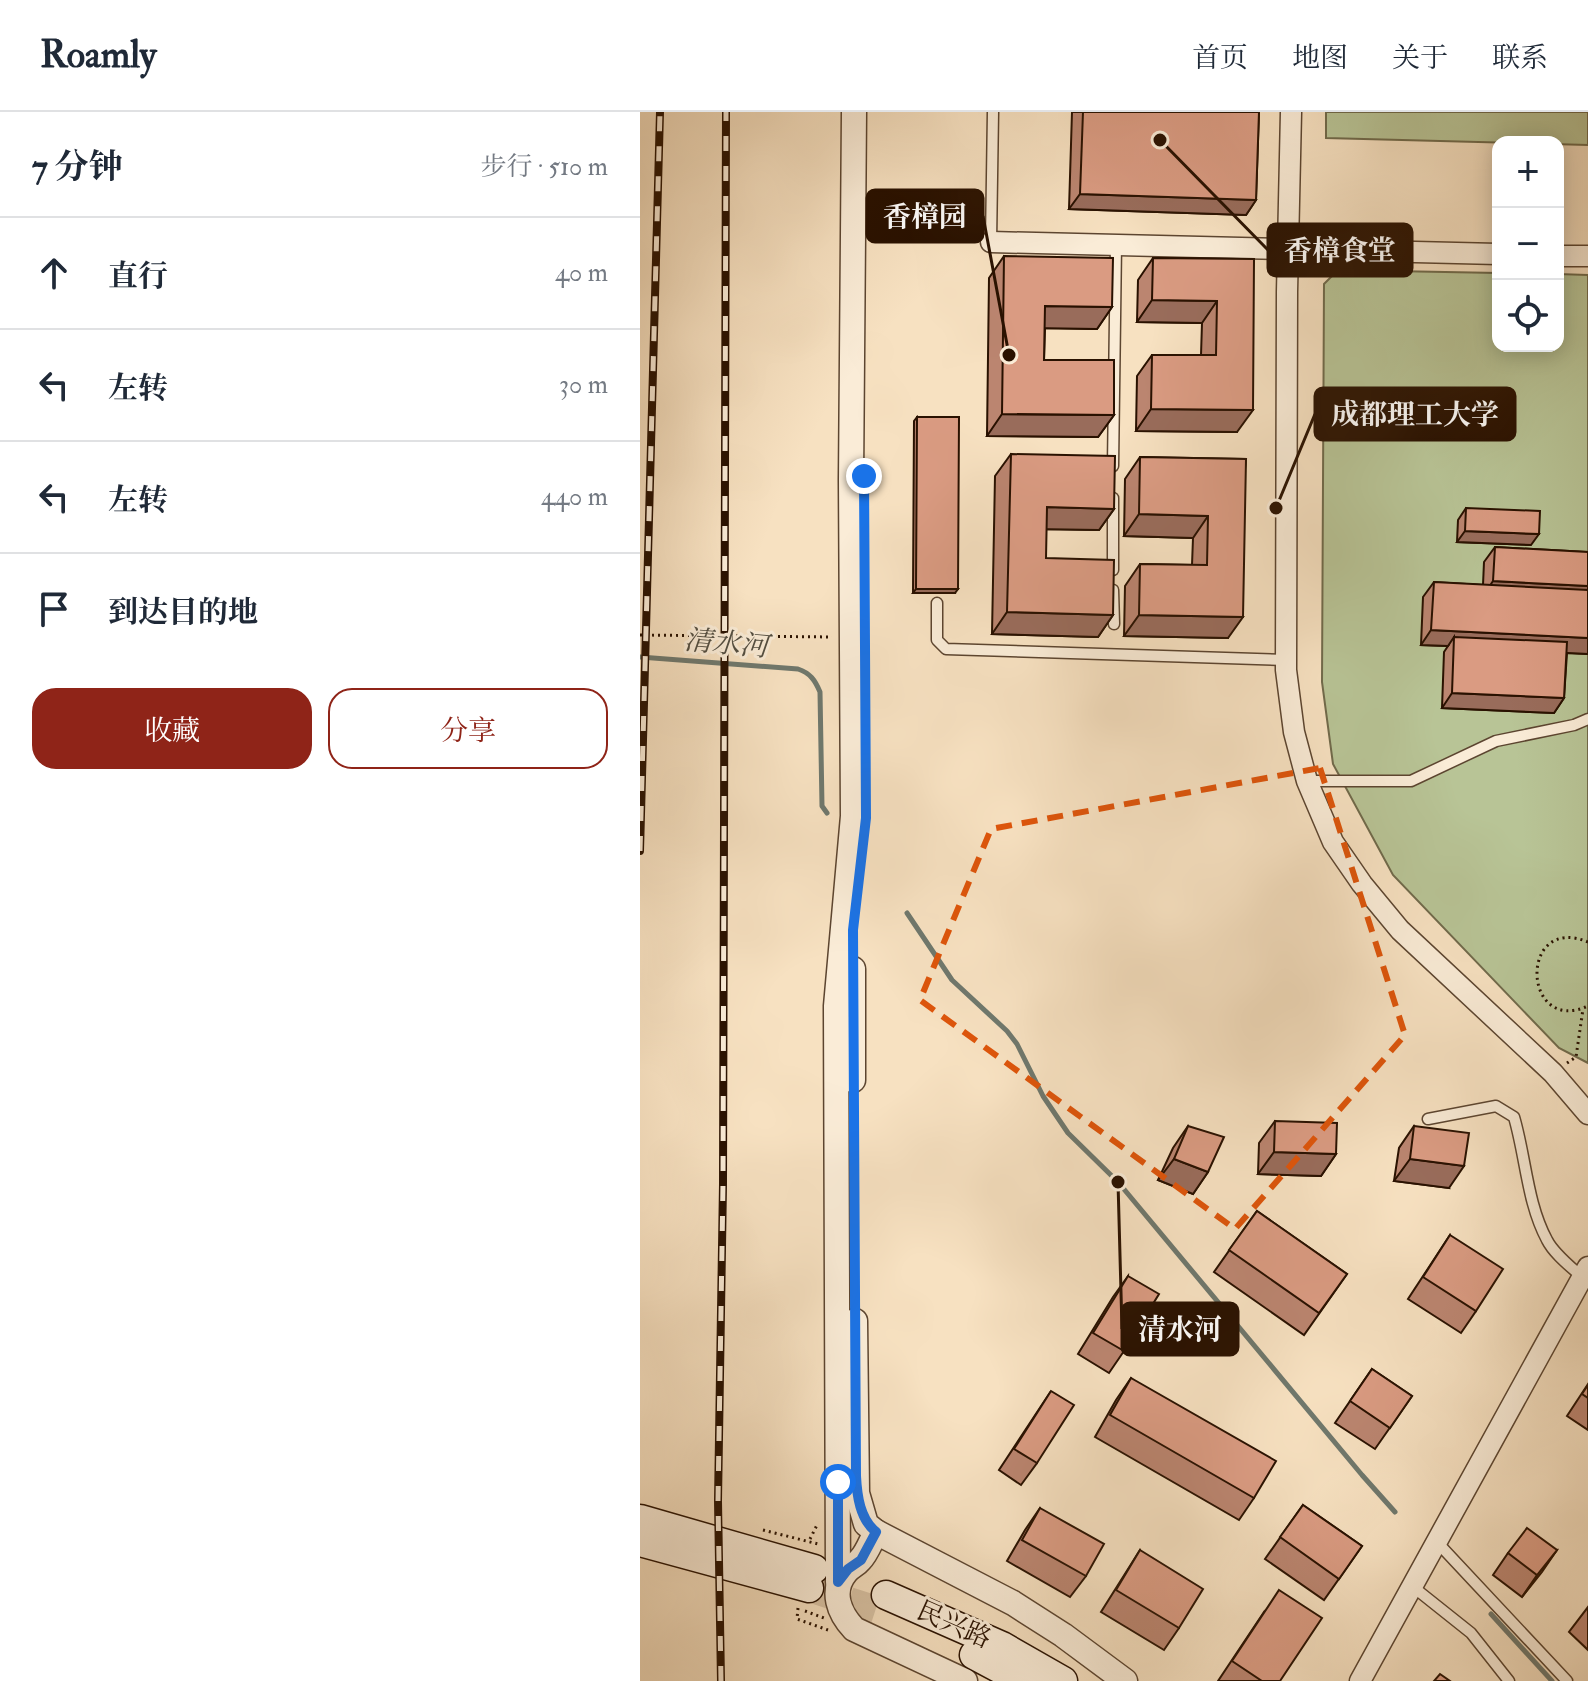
<!DOCTYPE html>
<html lang="zh">
<head>
<meta charset="utf-8">
<style>
  :root { --surface:#fff; --page:#f2f2f3; --text:#1f2937; --muted:#747a83; --line:#e0e1e3; --accent:#8f2418 }
  body { margin:0; font-family:"IM FELL Double Pica","Noto Serif SC",serif; background:var(--page); color:var(--text) }
  .controls { position:absolute; right:24px; top:24px; display:grid; overflow:hidden; border-radius:16px; box-shadow:0 4px 20px #0003 }
  .controls button { width:72px; height:72px; display:grid; place-items:center; padding:0; border:0; border-bottom:2px solid var(--line); background:var(--surface); color:var(--text); font:40px sans-serif }
  .stop { position:absolute; width:24px; height:24px; margin:-18px; border:6px solid #1a73e8; border-radius:50%; background:#fff }
  .stop.end { background:#1a73e8; border-color:#fff; box-shadow:0 2px 8px #0008 }
  .list { margin:0; padding:0; list-style:none }
  h2 { display:flex; justify-content:space-between; align-items:center; height:104px; margin:0; padding:0 32px; font-size:34px }
  h2 small { font-size:26px; font-weight:400; color:var(--muted) }
  .list li { display:grid; grid-template-columns:52px 1fr auto; gap:24px; align-items:center; box-sizing:border-box; height:112px; padding:0 32px; border-top:2px solid var(--line) }
  .list b { display:block; font-size:30px; white-space:nowrap }
  .list em { font-size:26px; font-style:normal; color:var(--muted) }
  .actions { display:flex; gap:16px; padding:24px 32px }
  .actions a { flex:1; padding:18px 0; border:2px solid var(--accent); border-radius:24px; text-align:center; font-size:28px; color:var(--accent) }
  .actions .main { background:var(--accent); color:#fff }
  .icon { flex:none; width:44px; height:44px; fill:none; stroke:currentColor; stroke-width:2; stroke-linecap:round; stroke-linejoin:round }
  .map { position:relative; flex:none; width:948px; height:1569px; overflow:hidden }
  header { display:flex; align-items:center; gap:48px; box-sizing:border-box; height:112px; padding:0 40px; background:var(--surface); border-bottom:2px solid var(--line) }
  header strong { font-size:38px }
  nav { display:flex; gap:44px; margin-inline-start:auto; font-size:28px }
  main { display:flex }
  aside { flex:1; background:var(--surface) }
  .map>svg:first-child { display:block }
</style>
</head>
<body>
<header>
<strong>Roamly</strong>
<nav><a>首页</a><a>地图</a><a>关于</a><a>联系</a></nav>
</header>
<main>
<aside>
<h2>7 分钟<small>步行 · 510 m</small></h2>
<ul class="list">
<li><svg class="icon" aria-label="ahead" viewBox="0 0 24 24"><path d="M12 20V5M6 11l6-6 6 6"/></svg><div><b>直行</b></div><em>40 m</em></li>
<li><svg class="icon" aria-label="left" viewBox="0 0 24 24"><path d="M17 20v-9H6M10 6l-5 5 5 5"/></svg><div><b>左转</b></div><em>30 m</em></li>
<li><svg class="icon" aria-label="left" viewBox="0 0 24 24"><path d="M17 20v-9H6M10 6l-5 5 5 5"/></svg><div><b>左转</b></div><em>440 m</em></li>
<li><svg class="icon" aria-label="arrive" viewBox="0 0 24 24"><path d="M6 21V4h12l-3 4 3 4H6"/></svg><div><b>到达目的地</b></div></li>
</ul>
<div class="actions"><a class="main">收藏</a><a>分享</a></div>
</aside>
<div class="map">
<svg width="948" height="1569" viewBox="0 0 948 1569">
  <rect width="100%" height="100%" fill="#f7e1c1"/>
  <filter id="stains"><feTurbulence type="fractalNoise" baseFrequency=".0025" numOctaves="4"/><feColorMatrix values="0 0 0 0 .2 0 0 0 0 .09 0 0 0 0 .02 0 0 0 .5 -.17"/></filter>
  <radialGradient id="worn" r=".72"><stop offset=".6" stop-color="#630" stop-opacity="0"/><stop offset="1" stop-color="#630" stop-opacity=".3"/></radialGradient>
  <g fill="#b8c496" stroke="#706a4b" stroke-width="2">
    <path d="M 686,0 L 948,0 L 948,33 L 686,26 Z"/>
    <path d="M 698,158 L 858,161 L 858,234 L 918,234 L 918,162 L 948,163 L 948,951 L 919,936 L 753,763 L 693,652 L 682,570 L 684,172 Z"/>
  </g>
  <g fill="none" stroke-linecap="round" stroke-linejoin="round">
    <g stroke="#6f786d" stroke-width="5">
      <path d="M 0,545 L 158,557 C 170,561 175,568 180,580 L 182,694 L 187,701"/>
      <path d="M 267,801 L 312,868 L 367,919 L 377,932 L 403,984 L 428,1021 L 478,1070 L 722,1363 L 755,1400"/>
      <path d="M 851,1502 L 912,1569"/>
    </g>
    <path stroke="#d8c2a4" stroke-width="28" stroke-dasharray="28 14" stroke-linecap="butt" d="M 169,1476 L 243,1500"/>
    <defs>
      <g id="service">
        <path d="M 351,130 L 353,0"/>
        <path d="M 473,354 L 476,132"/>
        <path d="M 473,386 L 473,458"/>
        <path d="M 473,478 L 474,512"/>
        <path d="M 297,491 L 297,528 L 306,537 L 646,548"/>
        <path d="M 667,669 L 771,669 L 856,629 L 934,613 L 948,607"/>
        <path d="M 788,1007 L 856,994 L 874,1005 C 886,1046 887,1091 907,1128 C 914,1142 931,1155 942,1165"/>
        <path d="M 796,1429 L 927,1569"/>
        <path d="M 772,1474 L 831,1521 L 869,1569"/>
      </g>
      <g id="minor">
        <path d="M 651,0 L 647,180 L 646,558 L 654,620 L 667,669 L 693,730 L 722,772 L 760,818 L 913,961 L 948,1002"/>
        <path d="M 351,130 L 858,142"/>
        <path d="M 918,144 L 948,144"/>
        <path d="M 720,1569 L 948,1155"/>
      </g>
      <g id="tertiary">
        <path d="M 213,968 L 213,857"/>
        <path d="M 215,1209 L 217,1381 L 226,1412 L 236,1420"/>
        <path d="M 198,1470 L 196,894 L 213,704 L 211,368 L 214,0"/>
        <path d="M 325,1569 L 214,1517 C 199,1501 190,1479 206,1460 C 210,1455 216,1453 220,1448 C 227,1441 231,1429 236,1420 L 373,1491 L 423,1523 L 485,1569"/>
      </g>
      <g id="secondary">
        <path d="M 0,1407 L 174,1457"/>
        <path d="M 0,1430 L 169,1476"/>
        <path d="M 246,1483 L 362,1534 L 423,1569"/>
        <path d="M 334,1543 L 383,1569"/>
      </g>
    </defs>
    <use href="#service" stroke="#5c4530" stroke-width="13"/>
    <use href="#minor" stroke="#5c4530" stroke-width="23"/>
    <use href="#tertiary" stroke="#5c4530" stroke-width="27"/>
    <use href="#secondary" stroke="#291100" stroke-width="31"/>
    <g stroke="#291100" stroke-width="3" stroke-dasharray="2 4" stroke-linecap="butt">
      <path d="M 0,523 L 192,525"/>
      <path d="M 948,830 C 878,801 882,924 948,894"/>
      <path d="M 927,951 L 936,945 L 943,897"/>
      <path d="M 123,1418 L 178,1432"/>
      <path d="M 170,1427 L 177,1413"/>
      <path d="M 158,1496 L 157,1507 L 188,1518"/>
      <path d="M 165,1499 L 184,1506"/>
    </g>
    <use href="#service" stroke="#faecd7" stroke-width="10"/>
    <use href="#minor" stroke="#faecd7" stroke-width="20"/>
    <use href="#tertiary" stroke="#faecd7" stroke-width="24"/>
    <use href="#secondary" stroke="#faecd7" stroke-width="28"/>
    <defs>
      <g id="rail">
        <path d="M 0,739 L 20,0"/>
        <path d="M 81,1569 L 78,1389 L 83,1072 L 86,0"/>
      </g>
    </defs>
    <use href="#rail" stroke="#291100" stroke-width="8"/>
    <use href="#rail" stroke="#faecd7" stroke-width="5" stroke-dasharray="15" stroke-linecap="butt"/>
  </g>
  <g fill="#bb8570" stroke="#291100" stroke-width="2">
    <path d="M 432,0 L 619,0 L 616,88 L 606,103 L 429,97 Z"/>
    <path d="M 364,144 L 472,195 L 457,217 L 405,216 L 404,248 L 474,303 L 458,325 L 347,324 L 349,166 Z"/>
    <path d="M 513,146 L 614,147 L 597,320 L 496,319 L 497,264 L 512,243 L 561,243 L 562,211 L 497,210 L 498,168 Z"/>
    <path d="M 277,305 L 315,481 L 273,481 L 274,309 Z"/>
    <path d="M 371,342 L 474,397 L 459,418 L 406,417 L 406,446 L 473,503 L 458,525 L 352,522 L 355,364 Z"/>
    <path d="M 500,345 L 606,347 L 588,526 L 484,524 L 485,474 L 500,452 L 552,453 L 553,426 L 484,424 L 485,367 Z"/>
    <path d="M 826,396 L 891,433 L 817,430 L 818,408 Z"/>
    <path d="M 855,435 L 948,440 L 948,542 L 927,541 L 924,586 L 914,601 L 802,596 L 804,540 L 808,534 L 781,533 L 783,485 L 794,470 L 843,473 L 844,450 Z"/>
    <path d="M 635,1009 L 696,1042 L 681,1064 L 618,1062 L 619,1031 Z"/>
    <path d="M 548,1014 L 568,1060 L 553,1082 L 518,1068 L 533,1036 Z"/>
    <path d="M 774,1014 L 809,1076 L 754,1069 L 759,1036 Z"/>
    <path d="M 617,1099 L 707,1162 L 664,1223 L 574,1160 Z"/>
    <path d="M 810,1123 L 836,1199 L 821,1221 L 768,1187 Z"/>
    <path d="M 488,1164 L 484,1239 L 469,1261 L 438,1242 L 473,1185 Z"/>
    <path d="M 732,1257 L 772,1284 L 735,1337 L 695,1311 Z"/>
    <path d="M 491,1266 L 614,1386 L 599,1408 L 455,1325 L 476,1288 Z"/>
    <path d="M 948,1272 L 948,1318 L 927,1304 Z"/>
    <path d="M 411,1279 L 397,1351 L 381,1373 L 359,1358 Z"/>
    <path d="M 663,1393 L 722,1434 L 684,1488 L 625,1447 Z"/>
    <path d="M 400,1396 L 446,1464 L 430,1485 L 367,1449 L 385,1418 Z"/>
    <path d="M 500,1438 L 539,1516 L 524,1538 L 461,1500 Z"/>
    <path d="M 917,1438 L 882,1485 L 853,1463 L 868,1441 Z"/>
    <path d="M 948,1495 L 948,1538 L 929,1520 Z"/>
    <path d="M 624,1500 L 640,1569 L 578,1569 Z"/>
  </g>
  <g fill="#996c5b" stroke="#291100" stroke-width="2">
    <path d="M 440,82 L 616,88 L 606,103 L 429,97 Z"/>
    <path d="M 512,188 L 577,189 L 562,211 L 497,210 Z"/>
    <path d="M 405,194 L 472,195 L 457,217 L 390,216 Z"/>
    <path d="M 511,297 L 613,298 L 597,320 L 496,319 Z"/>
    <path d="M 362,302 L 474,303 L 458,325 L 347,324 Z"/>
    <path d="M 407,395 L 474,397 L 459,418 L 392,417 Z"/>
    <path d="M 499,402 L 568,404 L 553,426 L 484,424 Z"/>
    <path d="M 825,419 L 899,422 L 891,433 L 817,430 Z"/>
    <path d="M 853,469 L 948,474 L 948,489 L 843,484 Z"/>
    <path d="M 276,477 L 318,477 L 315,481 L 273,481 Z"/>
    <path d="M 367,500 L 473,503 L 458,525 L 352,522 Z"/>
    <path d="M 499,503 L 603,505 L 588,526 L 484,524 Z"/>
    <path d="M 791,518 L 948,526 L 948,542 L 814,535 L 814,525 L 808,534 L 781,533 Z"/>
    <path d="M 812,581 L 924,586 L 914,601 L 802,596 Z"/>
    <path d="M 634,1040 L 696,1042 L 681,1064 L 618,1062 Z"/>
    <path d="M 534,1047 L 568,1060 L 553,1082 L 518,1068 Z"/>
    <path d="M 770,1047 L 824,1054 L 809,1076 L 754,1069 Z"/>
    <path d="M 917,1438 L 902,1460 L 882,1485 L 897,1463 Z"/>
  </g>
  <g fill="#da9b82" stroke="#291100" stroke-width="2">
    <path d="M 443,0 L 619,0 L 616,88 L 440,82 Z"/>
    <path d="M 364,144 L 473,146 L 472,195 L 405,194 L 404,248 L 474,248 L 474,303 L 362,302 Z"/>
    <path d="M 513,146 L 614,147 L 613,298 L 511,297 L 512,243 L 576,243 L 577,189 L 512,188 Z"/>
    <path d="M 277,305 L 319,305 L 318,477 L 276,477 Z"/>
    <path d="M 371,342 L 475,344 L 474,397 L 407,395 L 406,446 L 474,448 L 473,503 L 367,500 Z"/>
    <path d="M 500,345 L 606,347 L 603,505 L 499,503 L 500,452 L 567,453 L 568,404 L 499,402 Z"/>
    <path d="M 826,396 L 900,399 L 899,422 L 825,419 Z"/>
    <path d="M 855,435 L 948,440 L 948,474 L 853,469 Z"/>
    <path d="M 794,470 L 948,478 L 948,526 L 791,518 Z"/>
    <path d="M 814,525 L 927,530 L 924,586 L 812,581 Z"/>
    <path d="M 635,1009 L 697,1011 L 696,1042 L 634,1040 Z"/>
    <path d="M 548,1014 L 584,1025 L 568,1060 L 534,1047 Z"/>
    <path d="M 774,1014 L 829,1021 L 824,1054 L 770,1047 Z"/>
    <path d="M 617,1099 L 707,1162 L 679,1201 L 589,1138 Z"/>
    <path d="M 810,1123 L 863,1157 L 836,1199 L 783,1165 Z"/>
    <path d="M 488,1164 L 519,1182 L 484,1239 L 453,1221 Z"/>
    <path d="M 732,1257 L 772,1284 L 750,1316 L 710,1289 Z"/>
    <path d="M 491,1266 L 636,1349 L 614,1386 L 470,1303 Z"/>
    <path d="M 948,1273 L 948,1286 L 942,1282 Z"/>
    <path d="M 411,1279 L 434,1293 L 397,1351 L 374,1337 Z"/>
    <path d="M 663,1393 L 722,1434 L 699,1467 L 640,1425 Z"/>
    <path d="M 400,1396 L 464,1432 L 446,1464 L 382,1428 Z"/>
    <path d="M 887,1416 L 917,1438 L 897,1463 L 868,1441 Z"/>
    <path d="M 500,1438 L 563,1477 L 539,1516 L 476,1478 Z"/>
    <path d="M 639,1478 L 682,1506 L 640,1569 L 622,1569 L 592,1549 Z"/>
    <path d="M 800,1562 L 810,1569 L 794,1569 Z"/>
  </g>
  <g fill="none" stroke-linecap="round" stroke-linejoin="round">
    <path stroke="#1a73e8" stroke-width="10" d="M 198,1370 L 198,1470 L 208,1457 L 221,1448 L 236,1420 C 220,1407 217,1384 216,1364 L 213,818 L 226,706 L 224,364"/>
  </g>
  <path fill="none" stroke="#de550b" stroke-width="6" stroke-dasharray="16 10" stroke-linejoin="round" d="M 680,656 L 765,923 L 595,1117 L 280,888 L 351,717 Z"/>
  <g text-anchor="middle" dominant-baseline="central" stroke-width="6" stroke-linejoin="round" paint-order="stroke">
    <g font-size="26" fill="#291100" stroke="#faecd7">
      <text transform="translate(314 1513) rotate(24)">民兴路</text>
    </g>
    <g font-size="28" font-style="italic" fill="#524d40" stroke="#faecd7">
      <text transform="translate(86 532) rotate(5)">清水河</text>
    </g>
  </g>
  <path fill="none" stroke="#291100" stroke-width="3" d="M369 243L343 104M520 28L628 138M636 396L675 302M478 1070L482 1217"/>
  <g fill="#291100" stroke="#faecd7" stroke-width="3">
    <circle cx="369" cy="243" r="8"/>
    <circle cx="520" cy="28" r="8"/>
    <circle cx="636" cy="396" r="8"/>
    <circle cx="478" cy="1070" r="8"/>
  </g>
  <g fill="#291100" stroke="#291100" stroke-width="3">
    <rect x="227" y="78" width="116" height="52" rx="8"/>
    <rect x="628" y="112" width="144" height="52" rx="8"/>
    <rect x="675" y="276" width="200" height="52" rx="8"/>
    <rect x="482" y="1191" width="116" height="52" rx="8"/>
  </g>
  <g font-size="28" text-anchor="middle" font-weight="bold" fill="#fff">
    <text x="285" y="114">香樟园</text>
    <text x="700" y="148">香樟食堂</text>
    <text x="775" y="312">成都理工大学</text>
    <text x="540" y="1227">清水河</text>
  </g>
  <rect width="100%" height="100%" filter="url(#stains)"/>
  <rect width="100%" height="100%" fill="url(#worn)"/>
</svg>
<div class="controls">
<button>+</button>
<button>−</button>
<button><svg class="icon" aria-label="locate" viewBox="0 0 24 24"><circle cx="12" cy="12" r="6"/><path d="M12 2v4M12 18v4M2 12h4M18 12h4"/></svg></button>
</div>
<div class="stop" style="left:198px;top:1370px"></div>
<div class="stop end" style="left:224px;top:364px"></div>
</div>
</main>
</body>
</html>
